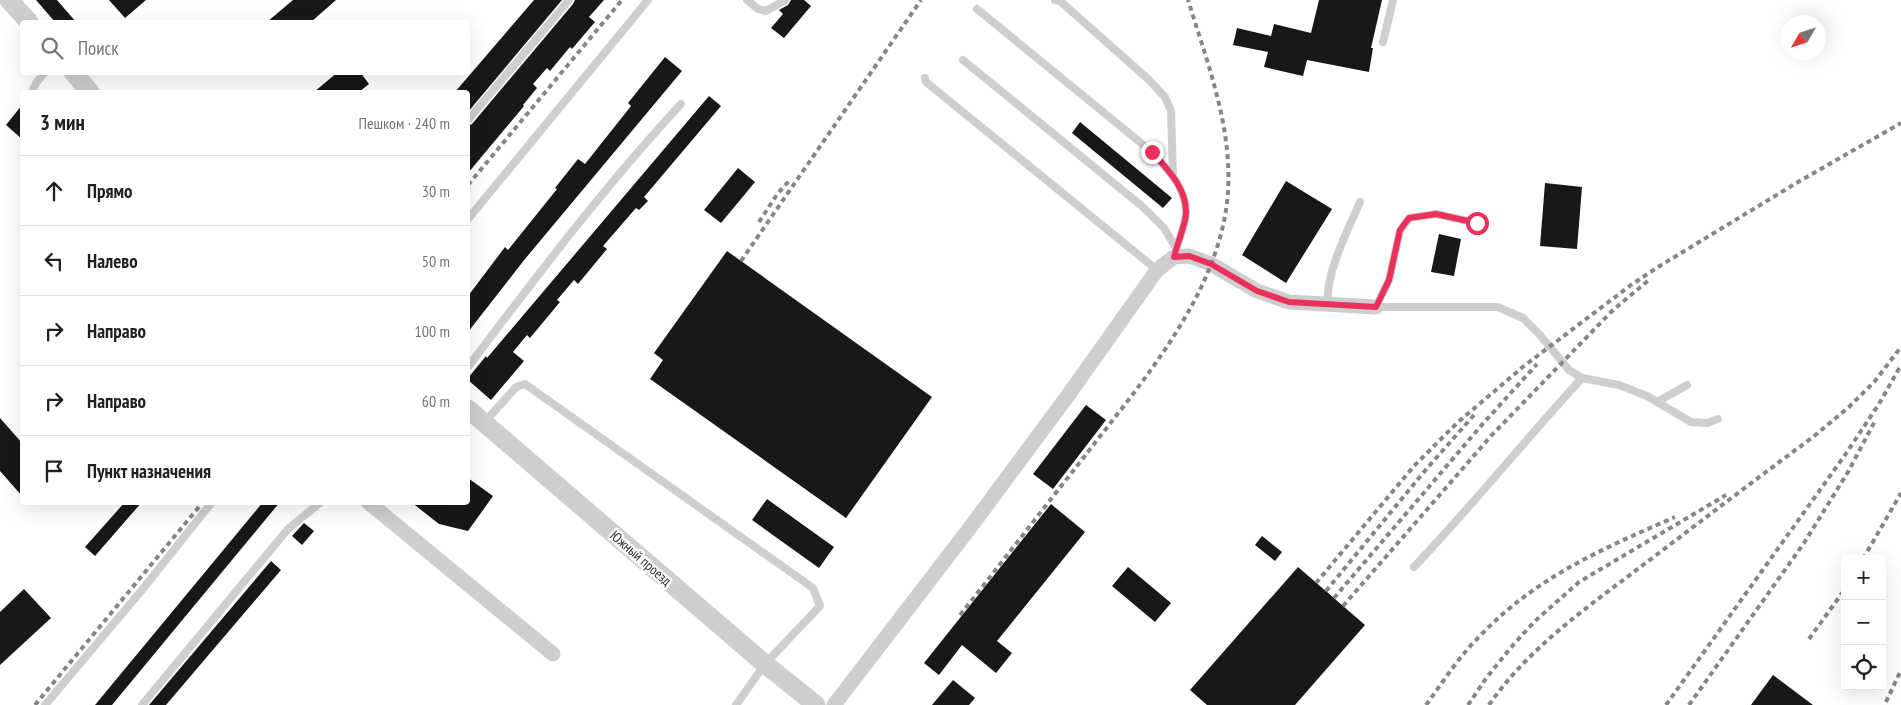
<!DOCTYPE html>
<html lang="ru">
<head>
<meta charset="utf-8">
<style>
  :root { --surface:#fff; --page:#f2f2f2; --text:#202124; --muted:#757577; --line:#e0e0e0 }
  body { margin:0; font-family:"PT Sans Narrow",sans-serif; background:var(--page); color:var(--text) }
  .controls { position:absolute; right:15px; bottom:15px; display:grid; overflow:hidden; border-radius:5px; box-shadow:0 5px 20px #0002 }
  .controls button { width:45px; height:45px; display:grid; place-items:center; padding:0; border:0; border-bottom:1px solid var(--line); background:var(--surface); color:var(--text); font:25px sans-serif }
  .compass { position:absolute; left:1781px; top:15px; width:45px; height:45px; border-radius:50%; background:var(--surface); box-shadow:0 5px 20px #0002; rotate:231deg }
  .stop { position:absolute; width:15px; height:15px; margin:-11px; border:4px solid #eb305b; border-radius:50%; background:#fff }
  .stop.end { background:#eb305b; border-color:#fff; box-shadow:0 1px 5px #0008 }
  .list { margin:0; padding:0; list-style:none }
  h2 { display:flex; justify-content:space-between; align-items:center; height:65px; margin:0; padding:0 20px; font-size:21px }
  h2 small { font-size:16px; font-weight:400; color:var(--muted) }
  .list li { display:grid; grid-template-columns:32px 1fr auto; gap:15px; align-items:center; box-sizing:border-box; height:70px; padding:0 20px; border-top:1px solid var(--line) }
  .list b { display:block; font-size:19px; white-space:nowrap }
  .list em { font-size:16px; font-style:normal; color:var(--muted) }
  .icon { flex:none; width:28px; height:28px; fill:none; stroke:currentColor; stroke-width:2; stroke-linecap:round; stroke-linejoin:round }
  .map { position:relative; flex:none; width:1901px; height:705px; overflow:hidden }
  .search { position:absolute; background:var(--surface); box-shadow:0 5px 20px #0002; left:20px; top:20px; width:450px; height:55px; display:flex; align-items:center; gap:12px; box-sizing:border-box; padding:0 18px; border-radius:5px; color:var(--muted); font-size:19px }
  .panel { position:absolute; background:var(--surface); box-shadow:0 5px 20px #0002; left:20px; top:90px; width:450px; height:415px; border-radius:5px }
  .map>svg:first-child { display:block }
</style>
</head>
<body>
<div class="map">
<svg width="1901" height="705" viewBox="0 0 1901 705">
  <rect width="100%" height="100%" fill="#fff"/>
  <g fill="#181818">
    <path d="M 36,0 L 57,0 L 76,22 L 55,22 Z"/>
    <path d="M 109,0 L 146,0 L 125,18 Z"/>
    <path d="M 293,0 L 336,0 L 311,22 L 267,22 Z"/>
    <path d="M 534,0 L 562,0 L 468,112 L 468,92 L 455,92 Z"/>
    <path d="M 575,0 L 604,0 L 589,17 L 595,22 L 572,49 L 570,47 L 550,71 L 547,68 L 533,84 L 537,88 L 523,105 L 524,106 L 468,173 L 468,126 L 472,124 L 573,4 Z"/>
    <path d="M 791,0 L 804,0 L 811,6 L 784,38 L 771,28 L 783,14 L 779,10 L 788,5 Z"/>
    <path d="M 1319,0 L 1382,0 L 1371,48 L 1373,48 L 1369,72 L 1307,60 L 1303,76 L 1264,67 L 1268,52 L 1233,45 L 1237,28 L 1271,36 L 1274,24 L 1311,33 Z"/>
    <path d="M 665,57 L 682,71 L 525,259 L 468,332 L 468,296 L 505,247 L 508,250 L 557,189 L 555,188 L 578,159 L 585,164 L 631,106 L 628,103 Z"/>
    <path d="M 338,72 L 360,72 L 369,84 L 359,92 L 314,92 Z"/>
    <path d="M 709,96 L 721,106 L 644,197 L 648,201 L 639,210 L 636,208 L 603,246 L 607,249 L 578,284 L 574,280 L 557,300 L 560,302 L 530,338 L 527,335 L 513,352 L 524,361 L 491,400 L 468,380 L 468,378 L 486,356 L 487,358 Z"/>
    <path d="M 22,105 L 22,139 L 6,125 Z"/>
    <path d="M 1080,122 L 1172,198 L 1163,208 L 1072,133 Z"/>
    <path d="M 738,168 L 755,182 L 721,223 L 704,210 Z"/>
    <path d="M 1286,181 L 1332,209 L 1286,283 L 1242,255 Z"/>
    <path d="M 1545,183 L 1582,187 L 1577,249 L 1540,246 Z"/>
    <path d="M 1439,234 L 1461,239 L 1454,276 L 1431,272 Z"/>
    <path d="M 727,251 L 932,397 L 846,518 L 650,379 L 663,360 L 654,353 Z"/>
    <path d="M 1086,405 L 1106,420 L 1053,489 L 1033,474 Z"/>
    <path d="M 0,418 L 22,443 L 22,496 L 0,471 Z"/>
    <path d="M 468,478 L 493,496 L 468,531 L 439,524 L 411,502 L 468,502 Z"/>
    <path d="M 767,499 L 834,547 L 819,568 L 752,520 Z"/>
    <path d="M 125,502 L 142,502 L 95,556 L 85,547 Z"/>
    <path d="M 263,502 L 280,502 L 112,705 L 95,705 Z"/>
    <path d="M 1051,504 L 1085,532 L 997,641 L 1012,653 L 996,673 L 962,645 L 939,675 L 924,663 Z"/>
    <path d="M 304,523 L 314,531 L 302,545 L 292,536 Z"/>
    <path d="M 1262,536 L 1282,552 L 1275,561 L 1255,545 Z"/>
    <path d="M 271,561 L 281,570 L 166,705 L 149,705 Z"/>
    <path d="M 1128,567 L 1171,603 L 1155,622 L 1112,586 Z"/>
    <path d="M 1298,567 L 1365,625 L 1295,705 L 1207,705 L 1190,690 Z"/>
    <path d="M 24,589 L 51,618 L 0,665 L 0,612 Z"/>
    <path d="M 1773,675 L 1813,705 L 1751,705 Z"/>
    <path d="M 953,680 L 975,698 L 969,705 L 932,705 Z"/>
  </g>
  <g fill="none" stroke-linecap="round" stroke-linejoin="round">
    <g stroke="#cecece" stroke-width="8">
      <path d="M 747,0 L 758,9 L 766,11 L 785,0"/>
      <path d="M 1055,0 L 1060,1 L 1147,78 L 1165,97 L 1171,111 L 1173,175"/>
      <path d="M 977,9 L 1152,152 C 1167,169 1186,187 1186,212 C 1186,224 1177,244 1174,257"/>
      <path d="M 1383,42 L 1393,0"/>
      <path d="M 963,60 L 1143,207 L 1164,228 L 1176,248"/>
      <path d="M 925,78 L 926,82 L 1157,270"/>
      <path d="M 32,92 L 36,83 L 45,72"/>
      <path d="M 468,120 L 569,0"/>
      <path d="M 468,219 L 648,0"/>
      <path d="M 1477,223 L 1436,214 L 1409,218 L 1400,231 L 1389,280 L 1376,307 L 1498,307 L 1523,318 L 1539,334 L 1569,370 L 1582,378 L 1619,385 L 1647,396 L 1691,422 L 1707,423 L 1718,419"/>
      <path d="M 1328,304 C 1325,274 1348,230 1360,202"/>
      <path d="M 468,367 C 536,277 604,187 681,104"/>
      <path d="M 1657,402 L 1687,385"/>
      <path d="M 484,423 L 516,387 L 525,384 L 813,588 L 820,606 L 765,664 L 736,705"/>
      <path d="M 1414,567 C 1472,506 1525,440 1582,378"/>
      <path d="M 45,705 L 142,590 L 212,502"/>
      <path d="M 142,705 L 288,529 L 321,502"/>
    </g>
    <g stroke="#cecece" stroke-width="15">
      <path d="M 368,502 L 553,654"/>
      <path d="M 834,705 L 972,525 L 1069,394 L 1157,270 L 1174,257 L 1189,256 L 1211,264 L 1257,291 L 1289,302 L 1376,307"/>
    </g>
    <g stroke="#cecece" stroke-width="19">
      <path d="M 9,0 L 29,22"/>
      <path d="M 73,72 L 90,92"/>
      <path d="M 468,409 L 765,664 L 816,705"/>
    </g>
    <g stroke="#868686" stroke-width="4" stroke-dasharray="5 4" stroke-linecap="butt">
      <path d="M 468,185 L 622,0"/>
      <path d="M 759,222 L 778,193 L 790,180"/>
      <path d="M 741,261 L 921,0"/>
      <path d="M 1863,559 L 1901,493"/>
      <path d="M 1316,583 L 1414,466 L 1457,423 L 1524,366 L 1631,285 L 1658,267 L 1798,182 L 1901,123"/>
      <path d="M 1326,591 L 1423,473 L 1474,415"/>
      <path d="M 1334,598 L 1480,427 L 1537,364"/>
      <path d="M 1343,606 L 1491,436 L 1613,310 L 1649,280"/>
      <path d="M 960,615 C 1002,562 1043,509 1084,457 C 1141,383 1215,299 1227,203 C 1235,133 1208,65 1188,0"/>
      <path d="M 1809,639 L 1845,589"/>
      <path d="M 1886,702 L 1901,670"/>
      <path d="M 35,705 L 203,502"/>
      <path d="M 1426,705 C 1443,682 1458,658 1478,638 C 1534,578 1602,549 1675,517"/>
      <path d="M 1468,705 L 1487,677 L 1513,645 L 1534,622 L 1579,582 L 1726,495"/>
      <path d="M 1489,705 C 1529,647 1588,607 1643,565 C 1700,522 1756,479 1813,437 L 1849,407 L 1875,381 L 1901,347"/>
      <path d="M 1666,705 L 1845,455 L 1879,404 L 1901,365"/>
      <path d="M 1689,705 L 1804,543 L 1848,472 L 1875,421"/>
    </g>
  </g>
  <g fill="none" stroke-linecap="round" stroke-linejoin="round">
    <path stroke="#eb305b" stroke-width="6" d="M 1152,152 C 1167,169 1186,187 1186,212 C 1186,224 1177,244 1174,257 L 1189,256 L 1211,264 L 1257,291 L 1289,302 L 1376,307 L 1389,280 L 1400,230 L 1409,218 L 1436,214 L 1477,223"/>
  </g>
  <g text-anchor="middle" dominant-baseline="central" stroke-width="5" stroke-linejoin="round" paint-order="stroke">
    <g font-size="14" fill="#313131" stroke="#fff">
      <text transform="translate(641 558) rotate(41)">Южный проезд</text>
    </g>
  </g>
</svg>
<div class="controls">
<button>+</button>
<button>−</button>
<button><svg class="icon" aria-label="locate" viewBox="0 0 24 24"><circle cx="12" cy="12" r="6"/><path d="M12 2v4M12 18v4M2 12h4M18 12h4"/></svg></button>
</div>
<svg class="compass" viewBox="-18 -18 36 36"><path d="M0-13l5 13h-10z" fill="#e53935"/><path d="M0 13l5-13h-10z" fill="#757577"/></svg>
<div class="stop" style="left:1477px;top:223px"></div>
<div class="stop end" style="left:1152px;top:152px"></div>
<div class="search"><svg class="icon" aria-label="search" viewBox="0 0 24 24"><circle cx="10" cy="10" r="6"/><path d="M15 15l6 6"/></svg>Поиск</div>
<section class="panel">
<h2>3 мин<small>Пешком · 240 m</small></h2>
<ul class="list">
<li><svg class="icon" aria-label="ahead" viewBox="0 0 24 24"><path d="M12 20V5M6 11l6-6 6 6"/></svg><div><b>Прямо</b></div><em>30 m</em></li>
<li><svg class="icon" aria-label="left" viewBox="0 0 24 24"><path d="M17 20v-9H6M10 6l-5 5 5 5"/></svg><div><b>Налево</b></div><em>50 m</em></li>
<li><svg class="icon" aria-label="right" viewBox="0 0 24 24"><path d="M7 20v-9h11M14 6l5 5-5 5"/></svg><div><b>Направо</b></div><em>100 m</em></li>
<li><svg class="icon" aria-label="right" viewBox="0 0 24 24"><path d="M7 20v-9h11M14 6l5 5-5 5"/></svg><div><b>Направо</b></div><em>60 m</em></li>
<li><svg class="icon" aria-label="arrive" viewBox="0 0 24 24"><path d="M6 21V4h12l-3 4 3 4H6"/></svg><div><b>Пункт назначения</b></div></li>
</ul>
</section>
</div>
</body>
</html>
